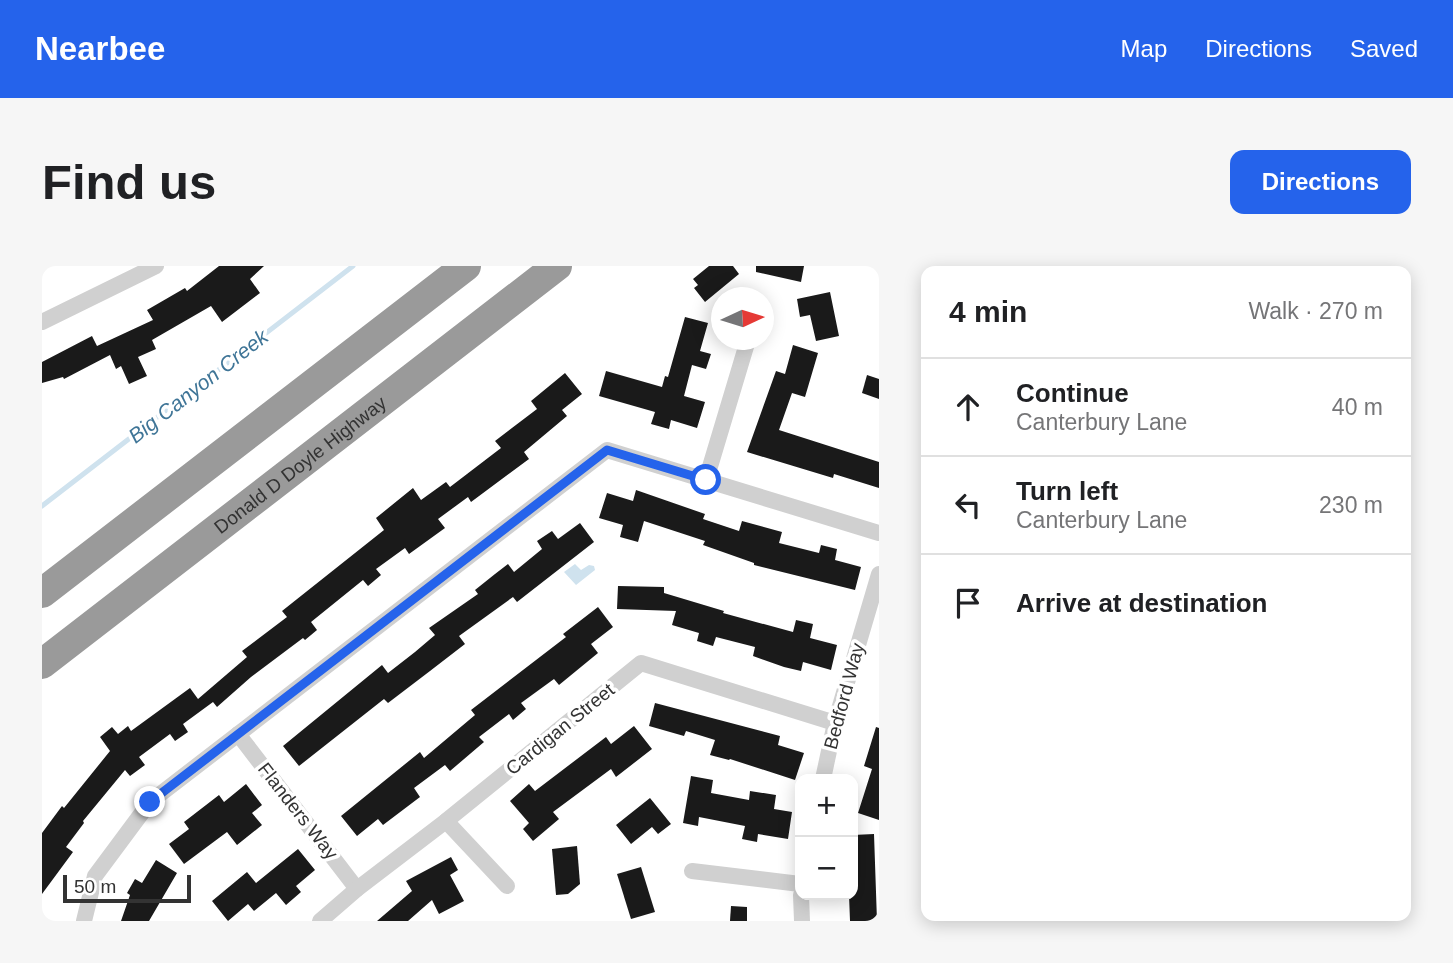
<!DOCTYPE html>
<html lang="en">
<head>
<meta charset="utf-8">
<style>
  :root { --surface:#fff; --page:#f6f6f6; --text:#202124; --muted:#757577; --line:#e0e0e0; --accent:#2563eb }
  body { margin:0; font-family:Arial,sans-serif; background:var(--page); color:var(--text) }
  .controls { position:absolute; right:21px; bottom:21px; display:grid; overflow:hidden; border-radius:14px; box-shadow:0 4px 18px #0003 }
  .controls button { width:63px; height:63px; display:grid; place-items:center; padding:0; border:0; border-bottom:2px solid var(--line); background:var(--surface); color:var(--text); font:35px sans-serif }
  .compass { position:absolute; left:669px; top:21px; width:63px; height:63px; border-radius:50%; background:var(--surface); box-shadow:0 4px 18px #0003; rotate:86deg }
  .scale { position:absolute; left:21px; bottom:18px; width:128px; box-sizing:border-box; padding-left:7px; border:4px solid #333; border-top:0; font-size:19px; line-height:24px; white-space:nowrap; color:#333; -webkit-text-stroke:5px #fff; paint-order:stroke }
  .stop { position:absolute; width:21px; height:21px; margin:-16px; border:5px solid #2563eb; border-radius:50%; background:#fff }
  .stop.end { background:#2563eb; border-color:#fff; box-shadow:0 2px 7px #0008 }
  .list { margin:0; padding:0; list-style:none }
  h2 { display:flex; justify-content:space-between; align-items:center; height:91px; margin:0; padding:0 28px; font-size:30px }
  h2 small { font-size:23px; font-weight:400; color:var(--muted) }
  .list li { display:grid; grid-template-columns:46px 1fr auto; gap:21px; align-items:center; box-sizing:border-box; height:98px; padding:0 28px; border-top:2px solid var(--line) }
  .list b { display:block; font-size:26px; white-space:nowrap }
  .list p { margin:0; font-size:23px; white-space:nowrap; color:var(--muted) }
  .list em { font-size:23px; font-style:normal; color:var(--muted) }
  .icon { flex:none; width:38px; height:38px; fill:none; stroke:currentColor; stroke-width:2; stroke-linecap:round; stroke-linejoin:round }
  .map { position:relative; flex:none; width:837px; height:655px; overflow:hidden; border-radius:14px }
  header { display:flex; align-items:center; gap:42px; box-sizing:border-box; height:98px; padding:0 35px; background:var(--accent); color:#fff }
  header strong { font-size:33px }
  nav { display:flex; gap:38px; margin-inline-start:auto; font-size:24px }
  .intro { display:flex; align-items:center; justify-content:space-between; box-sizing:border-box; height:168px; padding:0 42px }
  h1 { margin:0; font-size:49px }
  .button { padding:18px 32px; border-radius:14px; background:var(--accent); color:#fff; font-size:24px; font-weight:700 }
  main { display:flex; gap:42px; padding:0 42px }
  aside { flex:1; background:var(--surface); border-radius:14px; box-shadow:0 4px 18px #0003 }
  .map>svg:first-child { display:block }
</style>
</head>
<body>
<header>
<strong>Nearbee</strong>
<nav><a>Map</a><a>Directions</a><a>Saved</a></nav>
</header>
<div class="intro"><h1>Find us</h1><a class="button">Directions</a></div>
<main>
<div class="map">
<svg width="837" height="655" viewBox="0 0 837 655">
  <rect width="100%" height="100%" fill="#fff"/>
  <path fill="#cfe2ee" d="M 533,298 L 539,304 L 547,299 L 552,300 L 553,304 L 534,319 L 522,306 Z"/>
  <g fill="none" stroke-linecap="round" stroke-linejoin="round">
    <path stroke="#cfe2ee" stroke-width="5" d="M 0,240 L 311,0"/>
  </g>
  <g fill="#1a1a1a">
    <path d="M 177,0 L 222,0 L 208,13 L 218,27 L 180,56 L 169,40 L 110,74 L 114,83 L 96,91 L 105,110 L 87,118 L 79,100 L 74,103 L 68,89 L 22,113 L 21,111 L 0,117 L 0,96 L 50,70 L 55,80 L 111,54 L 105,44 L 143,22 L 145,25 Z"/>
    <path d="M 667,0 L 691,0 L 697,8 L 663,36 L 652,22 L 656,19 L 651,13 Z"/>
    <path d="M 714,0 L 762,0 L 759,16 L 714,6 Z"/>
    <path d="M 788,26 L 797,70 L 774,75 L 768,49 L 758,51 L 755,33 Z"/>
    <path d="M 643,51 L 666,57 L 658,85 L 669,88 L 664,103 L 650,99 L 642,130 L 663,136 L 655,162 L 629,154 L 627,163 L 609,158 L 613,146 L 557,130 L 564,105 L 620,121 L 623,110 L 626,111 Z"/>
    <path d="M 751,79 L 776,87 L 763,131 L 750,127 L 737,164 L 837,196 L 837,222 L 792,208 L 791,212 L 705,186 L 734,105 L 743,108 Z"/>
    <path d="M 523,107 L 540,128 L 520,144 L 525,150 L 482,186 L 487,193 L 429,236 L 426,231 L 396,253 L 403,262 L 367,288 L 363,282 L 334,303 L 339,309 L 326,320 L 321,314 L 269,356 L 275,364 L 263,374 L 261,372 L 209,411 L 175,441 L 171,436 L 141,458 L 146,466 L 133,475 L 128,468 L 97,491 L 103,499 L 88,510 L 83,504 L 41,555 L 42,557 L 24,581 L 31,586 L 0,628 L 0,567 L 20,540 L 22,542 L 68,485 L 58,471 L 70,461 L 76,468 L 86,460 L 89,465 L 148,422 L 156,433 L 205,391 L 200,385 L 245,351 L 240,345 L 342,264 L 334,252 L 371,222 L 379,234 L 404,216 L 408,221 L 459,182 L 453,175 L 495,143 L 489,135 Z"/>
    <path d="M 825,109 L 837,113 L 837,133 L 820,127 Z"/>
    <path d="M 594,224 L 663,248 L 661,253 L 697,265 L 700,255 L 740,266 L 737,277 L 777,287 L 779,279 L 795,283 L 793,294 L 819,301 L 813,324 L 712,299 L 712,297 L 661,279 L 663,275 L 602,255 L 596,276 L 578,271 L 581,259 L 557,252 L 565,227 L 591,235 Z"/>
    <path d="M 538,257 L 552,276 L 475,336 L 471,331 L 417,370 L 423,378 L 388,405 L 346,437 L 342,433 L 257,500 L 241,480 L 340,399 L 346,407 L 373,386 L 393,369 L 387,362 L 436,328 L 433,324 L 453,308 L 466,298 L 472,306 L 500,283 L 495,275 L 510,265 L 516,273 Z"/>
    <path d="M 576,320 L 622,321 L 622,327 L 682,345 L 681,347 L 751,366 L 754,354 L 771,358 L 768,372 L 795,379 L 789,404 L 761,396 L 759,405 L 742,401 L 711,390 L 713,381 L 674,371 L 671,380 L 655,375 L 657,367 L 630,359 L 634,345 L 575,343 Z"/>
    <path d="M 556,341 L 571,361 L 549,378 L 556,387 L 517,419 L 512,413 L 479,437 L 484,443 L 471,454 L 467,448 L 437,471 L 442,476 L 408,505 L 403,499 L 372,522 L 378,531 L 341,559 L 336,553 L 315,570 L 299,550 L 378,486 L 382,492 L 433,449 L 429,444 L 524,371 L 521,368 Z"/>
    <path d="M 613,437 L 738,470 L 736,479 L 762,487 L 753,514 L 688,493 L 687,494 L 668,489 L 673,474 L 644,465 L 642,470 L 607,460 Z"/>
    <path d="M 592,460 L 610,483 L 574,511 L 569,503 L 511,546 L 517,553 L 491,575 L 481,563 L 487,557 L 468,535 L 487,518 L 493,525 L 564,471 L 569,478 Z"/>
    <path d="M 834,461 L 837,462 L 837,554 L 816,547 L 830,503 L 822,500 Z"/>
    <path d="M 649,510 L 671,514 L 669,527 L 707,534 L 708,525 L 734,529 L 732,543 L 750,546 L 746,573 L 716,568 L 715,576 L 700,573 L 703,560 L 657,551 L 656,560 L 641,557 Z"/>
    <path d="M 204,518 L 220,539 L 210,547 L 220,559 L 195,579 L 185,566 L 142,598 L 127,578 L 147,563 L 142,556 L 177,529 L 182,536 Z"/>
    <path d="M 608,532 L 629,558 L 616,568 L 610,561 L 589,578 L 574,559 Z"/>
    <path d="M 832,568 L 835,655 L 808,655 L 807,629 L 811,629 L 811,569 Z"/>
    <path d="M 535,580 L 538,618 L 526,628 L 514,629 L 510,583 Z"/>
    <path d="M 256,583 L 273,604 L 254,620 L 259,626 L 244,639 L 234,627 L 212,645 L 206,638 L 186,655 L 170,635 L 205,606 L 214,617 Z"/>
    <path d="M 409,591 L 416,604 L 408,609 L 422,635 L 397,648 L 390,634 L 366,655 L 335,655 L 370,625 L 364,615 Z"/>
    <path d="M 114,594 L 135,607 L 107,655 L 79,655 L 88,629 L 85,627 L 93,613 L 100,617 Z"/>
    <path d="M 599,601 L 613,646 L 589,653 L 575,608 Z"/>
    <path d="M 689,640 L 705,641 L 705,655 L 688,655 Z"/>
  </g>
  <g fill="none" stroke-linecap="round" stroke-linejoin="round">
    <g stroke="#d0d0d0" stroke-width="16">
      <path d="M 0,56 L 114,0"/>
      <path d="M 664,214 L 706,74"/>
      <path d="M 196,468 L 315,623"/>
      <path d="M 781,513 L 793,457 L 837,308"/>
      <path d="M 404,555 L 465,620"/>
      <path d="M 650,605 L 758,618"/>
      <path d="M 759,629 L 760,655"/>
      <path d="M 42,655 L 53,610 L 108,536 L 565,184 L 837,267"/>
      <path d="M 278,655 L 315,623 L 404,555 L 599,397 L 793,457"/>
    </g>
    <g stroke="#9a9a9a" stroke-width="30">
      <path d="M 0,327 L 424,0"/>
      <path id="s1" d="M 0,398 L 515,0"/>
    </g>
  </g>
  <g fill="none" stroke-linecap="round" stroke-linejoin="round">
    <path stroke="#2563eb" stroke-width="9" d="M 108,536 L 565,184 L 664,214"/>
  </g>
  <g text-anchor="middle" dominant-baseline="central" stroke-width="7" stroke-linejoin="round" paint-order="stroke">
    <g font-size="19" fill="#333" stroke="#fff">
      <text stroke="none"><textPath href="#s1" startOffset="326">Donald D Doyle Highway</textPath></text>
      <text transform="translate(802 430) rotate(-75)">Bedford Way</text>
      <text transform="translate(518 463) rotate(-39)">Cardigan Street</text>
      <text transform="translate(256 545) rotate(52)">Flanders Way</text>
    </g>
    <g font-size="21" font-style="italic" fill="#3f7597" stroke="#fff">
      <text transform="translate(156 120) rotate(-38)">Big Canyon Creek</text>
    </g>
  </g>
</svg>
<div class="controls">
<button>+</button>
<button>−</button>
</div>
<svg class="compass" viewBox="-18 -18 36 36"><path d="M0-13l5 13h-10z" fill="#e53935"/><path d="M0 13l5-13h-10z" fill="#757577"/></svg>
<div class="scale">50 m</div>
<div class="stop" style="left:664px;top:214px"></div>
<div class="stop end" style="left:108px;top:536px"></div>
</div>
<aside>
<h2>4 min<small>Walk · 270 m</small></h2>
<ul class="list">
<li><svg class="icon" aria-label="ahead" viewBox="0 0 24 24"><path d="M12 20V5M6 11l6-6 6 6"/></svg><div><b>Continue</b><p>Canterbury Lane</p></div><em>40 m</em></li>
<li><svg class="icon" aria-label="left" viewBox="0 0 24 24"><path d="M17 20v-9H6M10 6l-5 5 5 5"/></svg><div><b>Turn left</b><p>Canterbury Lane</p></div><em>230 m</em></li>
<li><svg class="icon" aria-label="arrive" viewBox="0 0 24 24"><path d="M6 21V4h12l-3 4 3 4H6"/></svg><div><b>Arrive at destination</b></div></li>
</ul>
</aside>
</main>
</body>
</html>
